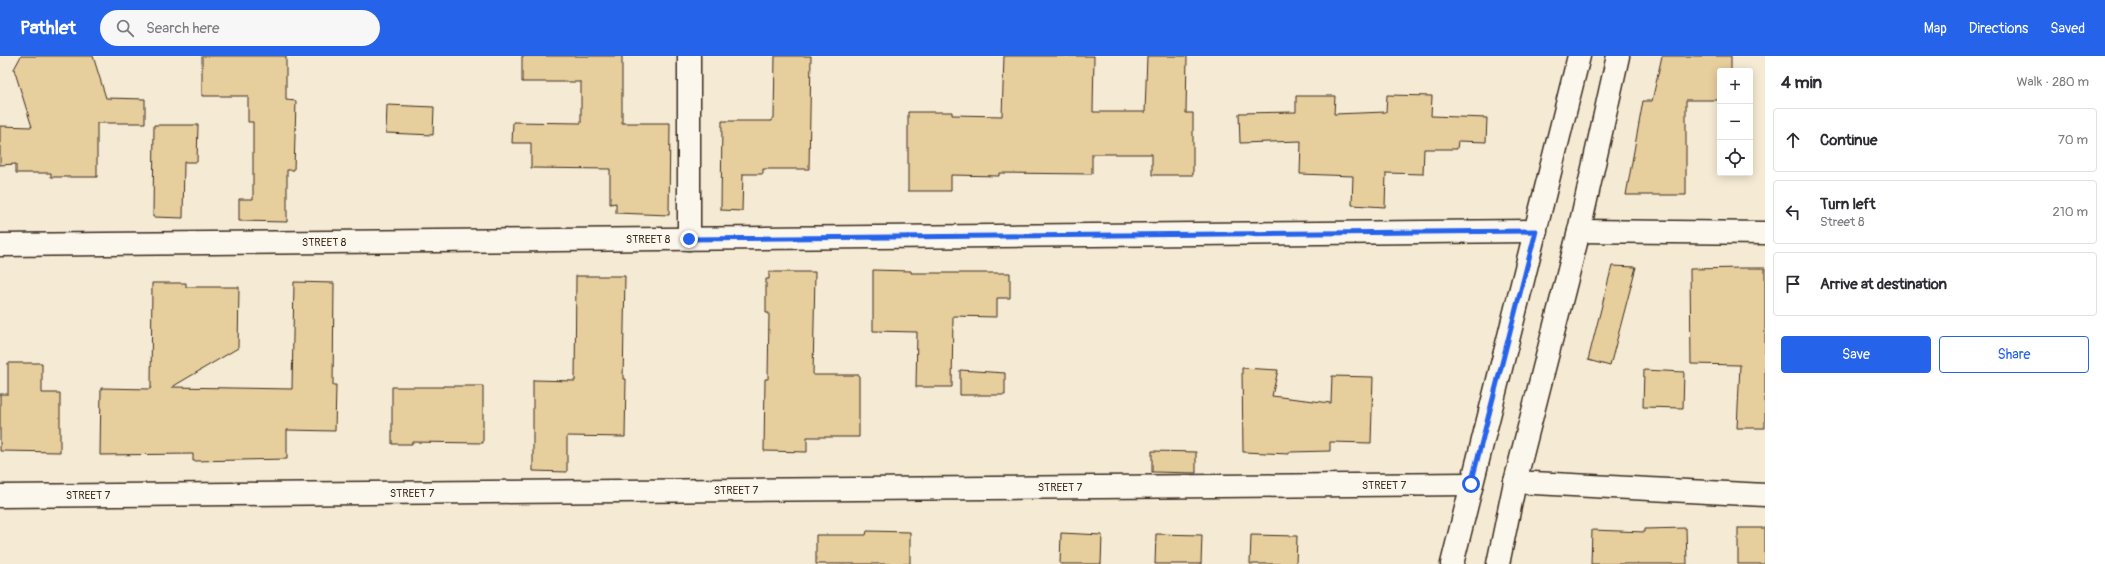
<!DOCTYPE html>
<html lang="en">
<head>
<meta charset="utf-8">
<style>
  :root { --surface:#fff; --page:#f7f7f7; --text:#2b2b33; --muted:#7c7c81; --line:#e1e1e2; --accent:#2563eb }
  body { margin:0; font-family:Pangolin,sans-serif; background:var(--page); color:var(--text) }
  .controls { position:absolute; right:12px; top:12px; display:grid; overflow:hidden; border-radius:4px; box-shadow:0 2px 10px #0003 }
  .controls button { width:36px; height:36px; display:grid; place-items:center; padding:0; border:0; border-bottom:1px solid var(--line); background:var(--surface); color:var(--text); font:20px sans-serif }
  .stop { position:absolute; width:12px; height:12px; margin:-9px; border:3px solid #2563eb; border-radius:50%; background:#fff }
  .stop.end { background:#2563eb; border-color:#fff; box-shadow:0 1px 4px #0008 }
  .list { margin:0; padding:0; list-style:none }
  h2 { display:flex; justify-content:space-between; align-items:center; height:52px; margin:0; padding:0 16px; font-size:17px }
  h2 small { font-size:13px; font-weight:400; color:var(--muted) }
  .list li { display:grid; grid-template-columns:26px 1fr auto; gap:12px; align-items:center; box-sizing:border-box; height:64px; margin:0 8px 8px; padding:0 8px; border:1px solid var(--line); border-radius:4px }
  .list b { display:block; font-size:15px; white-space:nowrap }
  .list p { margin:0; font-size:13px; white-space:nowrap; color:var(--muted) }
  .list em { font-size:13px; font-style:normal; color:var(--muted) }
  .actions { display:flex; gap:8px; padding:12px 16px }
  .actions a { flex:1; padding:9px 0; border:1px solid var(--accent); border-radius:4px; text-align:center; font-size:14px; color:var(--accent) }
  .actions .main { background:var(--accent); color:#fff }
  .icon { flex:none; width:22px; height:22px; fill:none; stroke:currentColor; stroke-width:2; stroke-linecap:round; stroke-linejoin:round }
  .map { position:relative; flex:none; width:1765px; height:508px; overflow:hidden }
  header { display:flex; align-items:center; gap:24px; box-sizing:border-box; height:56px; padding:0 20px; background:var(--accent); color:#fff }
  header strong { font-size:19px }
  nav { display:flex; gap:22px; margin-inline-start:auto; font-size:14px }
  .search { width:280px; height:36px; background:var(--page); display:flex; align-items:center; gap:10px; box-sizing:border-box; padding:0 14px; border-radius:22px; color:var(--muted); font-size:15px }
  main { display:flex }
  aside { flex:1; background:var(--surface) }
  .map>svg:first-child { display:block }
</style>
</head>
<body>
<header>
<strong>Pathlet</strong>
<div class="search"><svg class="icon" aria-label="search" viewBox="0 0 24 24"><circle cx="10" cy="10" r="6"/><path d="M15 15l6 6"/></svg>Search here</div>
<nav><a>Map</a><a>Directions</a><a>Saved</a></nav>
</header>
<main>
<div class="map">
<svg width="1765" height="508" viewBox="0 0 1765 508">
  <rect width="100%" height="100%" fill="#f5ebd4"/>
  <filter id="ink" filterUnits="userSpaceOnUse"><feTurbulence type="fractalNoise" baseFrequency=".025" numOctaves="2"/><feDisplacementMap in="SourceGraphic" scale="8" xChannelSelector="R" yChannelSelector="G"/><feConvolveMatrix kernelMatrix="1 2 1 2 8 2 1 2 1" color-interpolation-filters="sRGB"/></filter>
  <g filter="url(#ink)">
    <g fill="#e7ce9d" stroke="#3b2a1e">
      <path d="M 21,0 L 93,0 L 106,42 L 145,43 L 145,67 L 97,67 L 97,121 L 51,121 L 51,117 L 16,117 L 16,108 L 0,109 L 0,70 L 32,71 L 14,13 Z"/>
      <path d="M 202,0 L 286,0 L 286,44 L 296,45 L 294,114 L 287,114 L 287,166 L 239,165 L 239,143 L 253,143 L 253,66 L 248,66 L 248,40 L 202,40 Z"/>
      <path d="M 522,0 L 622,0 L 622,67 L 670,67 L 669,159 L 616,157 L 616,147 L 610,148 L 610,113 L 531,112 L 531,87 L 512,87 L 513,66 L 581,67 L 581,26 L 522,26 Z"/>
      <path d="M 775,0 L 811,0 L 809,113 L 763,113 L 763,118 L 743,118 L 742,155 L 721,154 L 722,65 L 772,65 L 772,62 L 774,62 Z"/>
      <path d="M 1004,0 L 1094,0 L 1093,56 L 1145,56 L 1147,0 L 1187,0 L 1186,57 L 1193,57 L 1193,119 L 1152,119 L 1152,98 L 1092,98 L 1092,118 L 999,117 L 999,120 L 951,119 L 951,135 L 908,135 L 908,56 L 952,56 L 952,59 L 1002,60 Z"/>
      <path d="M 1662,0 L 1731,0 L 1731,15 L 1720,15 L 1720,44 L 1686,44 L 1686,139 L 1626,139 L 1643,45 L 1652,45 Z"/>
      <path d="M 1387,39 L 1432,40 L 1431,60 L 1487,62 L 1486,86 L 1458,85 L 1457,93 L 1424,93 L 1423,118 L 1386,117 L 1385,151 L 1352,149 L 1353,120 L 1300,118 L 1301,85 L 1240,87 L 1239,57 L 1296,56 L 1296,40 L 1335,40 L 1334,58 L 1386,56 Z"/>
      <path d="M 387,49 L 434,51 L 433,79 L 386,77 Z"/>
      <path d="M 154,69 L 198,69 L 197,106 L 184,106 L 183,162 L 153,161 Z"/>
      <path d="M 1612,210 L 1636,211 L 1610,310 L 1588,304 Z"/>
      <path d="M 1743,212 L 1765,212 L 1765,372 L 1737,372 L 1740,309 L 1691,308 L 1690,213 Z"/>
      <path d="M 873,214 L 911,215 L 911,217 L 1010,217 L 1010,242 L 997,242 L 997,261 L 953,260 L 952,331 L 916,331 L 917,276 L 873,275 Z"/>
      <path d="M 769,216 L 815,216 L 813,319 L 859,319 L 859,381 L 807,381 L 807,396 L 764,395 L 765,323 L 768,323 L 769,257 L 766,257 L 766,223 L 769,223 Z"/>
      <path d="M 576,220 L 625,220 L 623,323 L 626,323 L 625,381 L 567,380 L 567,416 L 533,415 L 533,324 L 575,325 Z"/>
      <path d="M 294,226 L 334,227 L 333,329 L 336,329 L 335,375 L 287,374 L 287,403 L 193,405 L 193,398 L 100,399 L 101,332 L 150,333 L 151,331 L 152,227 L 186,227 L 186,231 L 239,231 L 238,292 L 172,331 L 292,333 Z"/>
      <path d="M 8,307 L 42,307 L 42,337 L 60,337 L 60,396 L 0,395 L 0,338 L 8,338 Z"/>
      <path d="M 1242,312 L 1278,314 L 1272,340 L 1331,347 L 1332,320 L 1373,321 L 1371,387 L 1330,386 L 1330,395 L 1289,396 L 1289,398 L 1243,396 Z"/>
      <path d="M 960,314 L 1005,317 L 1005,339 L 960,339 Z"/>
      <path d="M 1644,314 L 1684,316 L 1683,352 L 1643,351 Z"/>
      <path d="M 443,330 L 483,330 L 483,387 L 412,386 L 412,388 L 392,388 L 392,331 L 443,331 Z"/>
      <path d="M 1152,395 L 1196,396 L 1196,417 L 1152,416 Z"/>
      <path d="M 1686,472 L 1687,508 L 1591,508 L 1592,474 L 1645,476 L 1645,473 Z"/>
      <rect x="1738" y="472" width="27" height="36"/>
      <path d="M 867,475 L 910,476 L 910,508 L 816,508 L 816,479 L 866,479 Z"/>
      <path d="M 1061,477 L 1102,479 L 1101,508 L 1060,508 Z"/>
      <path d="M 1156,478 L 1202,479 L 1201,508 L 1155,508 Z"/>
      <path d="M 1251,479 L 1297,480 L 1296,508 L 1250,508 Z"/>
    </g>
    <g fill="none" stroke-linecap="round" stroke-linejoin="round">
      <defs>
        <g id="minor">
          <path d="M 689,0 L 689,183"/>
          <path d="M 1579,175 L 1765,177"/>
          <path d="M 0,189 L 1536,175"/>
          <path d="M 1515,426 L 1765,439"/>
          <path d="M 0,440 L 1471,428"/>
        </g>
        <g id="tertiary">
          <path d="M 1452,508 L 1579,0"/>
          <path d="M 1498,508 L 1515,426 L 1579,175 L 1618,0"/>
        </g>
      </defs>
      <use href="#minor" stroke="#3b2a1e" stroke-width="25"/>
      <use href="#tertiary" stroke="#3b2a1e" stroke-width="25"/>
      <use href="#minor" stroke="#fbf7ec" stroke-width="22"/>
      <use href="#tertiary" stroke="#fbf7ec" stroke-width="22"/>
    </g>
  </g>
  <g fill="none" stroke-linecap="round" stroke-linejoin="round" filter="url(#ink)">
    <path stroke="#2563eb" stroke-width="5" d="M 689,183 L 1536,175 L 1471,428"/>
  </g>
  <g text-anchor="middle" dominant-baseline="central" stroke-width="3" stroke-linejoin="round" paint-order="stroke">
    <g font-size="11" fill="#3b2a1e" stroke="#fbf7ec">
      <text x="648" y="183">STREET 8</text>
      <text x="324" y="186">STREET 8</text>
      <text x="1384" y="429">STREET 7</text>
      <text x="1060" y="431">STREET 7</text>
      <text x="736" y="434">STREET 7</text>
      <text x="412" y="437">STREET 7</text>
      <text x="88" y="439">STREET 7</text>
    </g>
  </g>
</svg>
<div class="controls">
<button>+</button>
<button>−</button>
<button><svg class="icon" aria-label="locate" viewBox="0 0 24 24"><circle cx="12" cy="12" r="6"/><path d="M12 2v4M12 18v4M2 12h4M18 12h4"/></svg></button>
</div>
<div class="stop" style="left:1471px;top:428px"></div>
<div class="stop end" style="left:689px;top:183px"></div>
</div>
<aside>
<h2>4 min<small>Walk · 280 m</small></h2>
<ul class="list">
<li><svg class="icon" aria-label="ahead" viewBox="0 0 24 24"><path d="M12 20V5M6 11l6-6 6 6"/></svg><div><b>Continue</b></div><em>70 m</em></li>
<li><svg class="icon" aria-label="left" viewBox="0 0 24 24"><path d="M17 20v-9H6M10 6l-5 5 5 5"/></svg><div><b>Turn left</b><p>Street 8</p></div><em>210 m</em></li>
<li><svg class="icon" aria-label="arrive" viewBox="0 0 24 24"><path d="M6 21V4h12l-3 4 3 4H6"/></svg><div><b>Arrive at destination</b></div></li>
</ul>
<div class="actions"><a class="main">Save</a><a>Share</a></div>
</aside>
</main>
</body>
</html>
